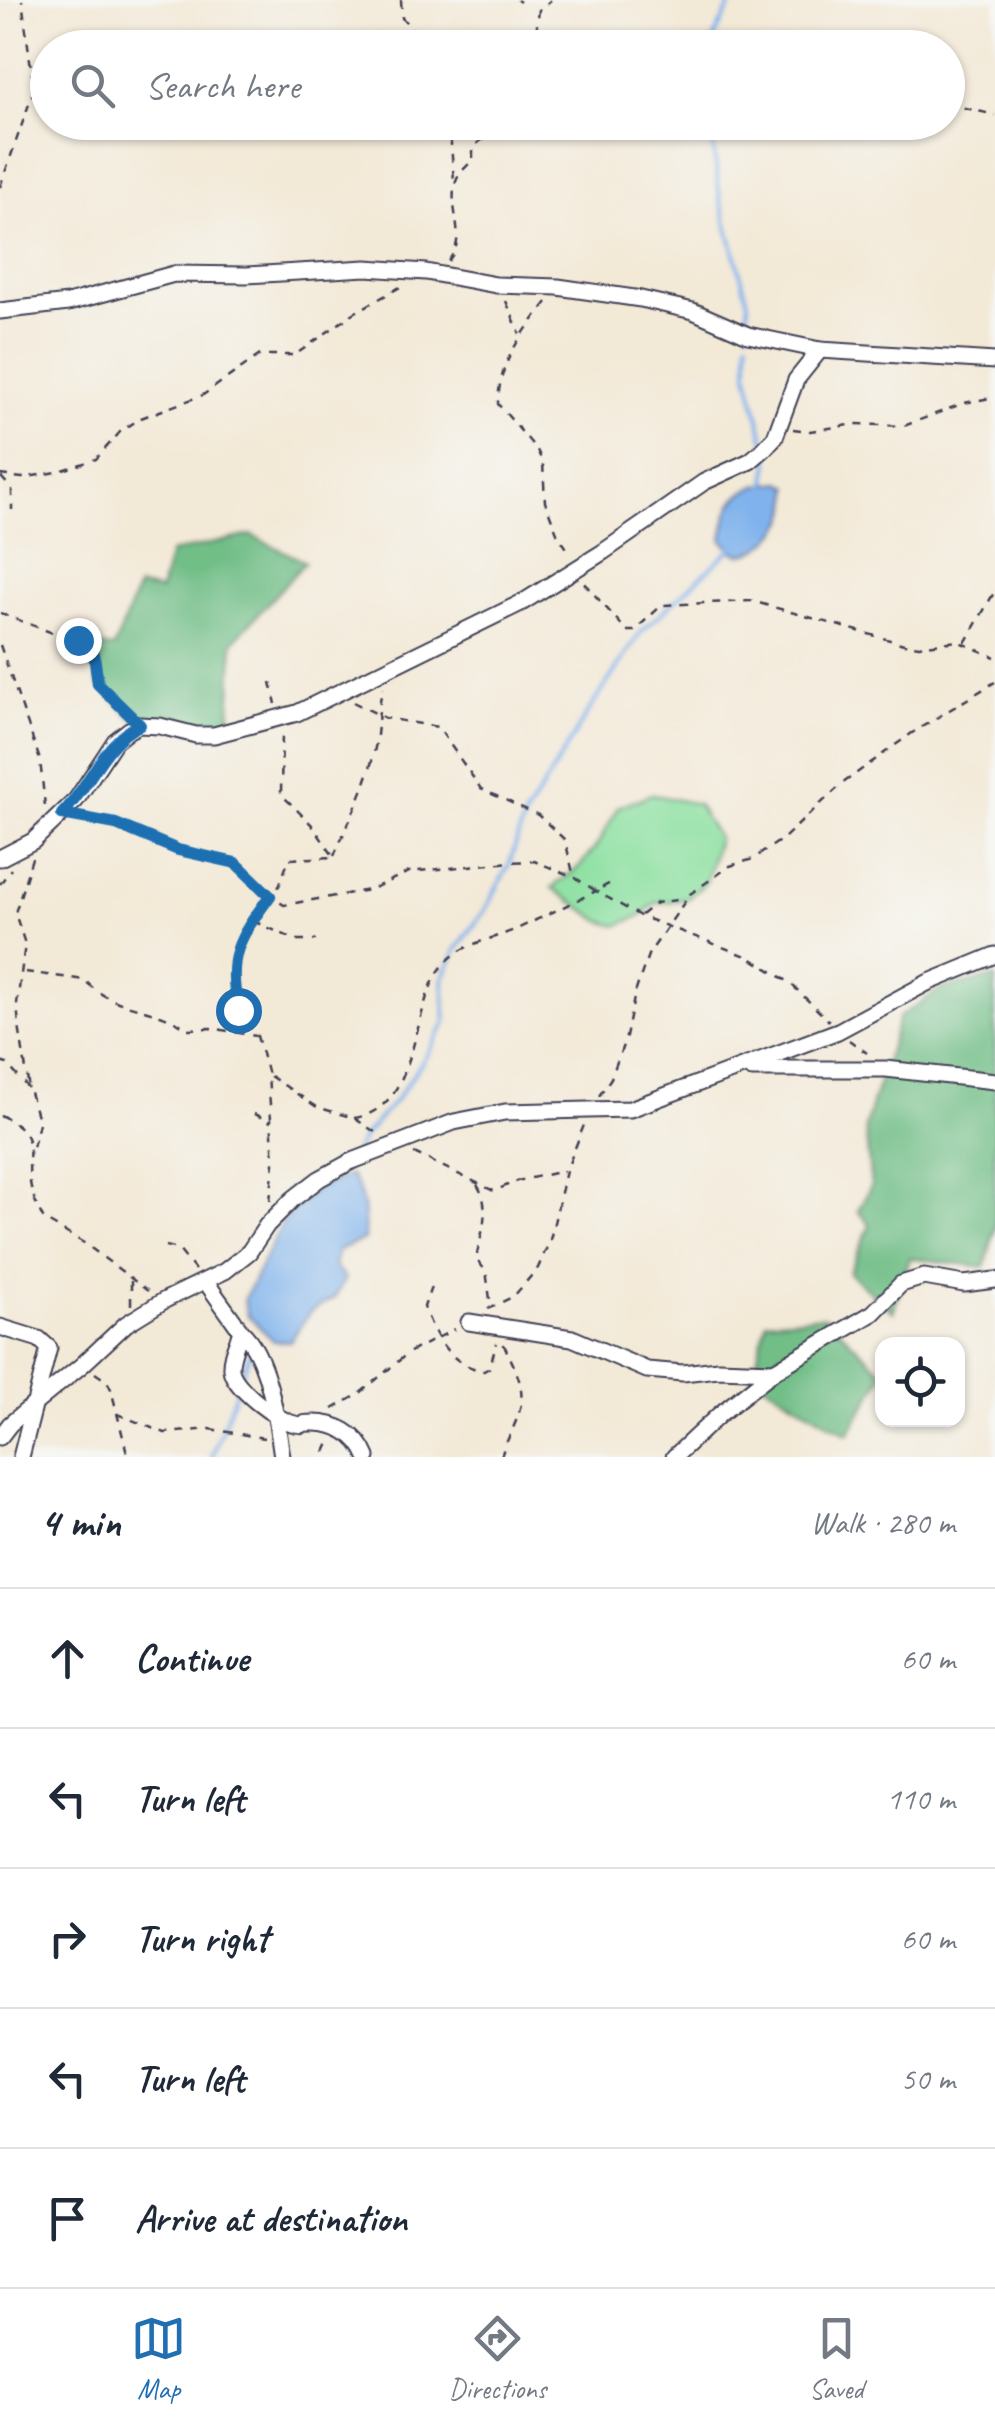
<!DOCTYPE html>
<html lang="en">
<head>
<meta charset="utf-8">
<style>
  :root { --surface:#fff; --page:#f2f2f3; --text:#1f2937; --muted:#747a83; --line:#e0e1e3; --accent:#1f6fb2 }
  body { margin:0; font-family:Caveat,sans-serif; background:var(--page); color:var(--text) }
  .controls { position:absolute; right:30px; bottom:30px; display:grid; overflow:hidden; border-radius:20px; box-shadow:0 2px 8px #0004 }
  .controls button { width:90px; height:90px; display:grid; place-items:center; padding:0; border:0; border-bottom:2px solid var(--line); background:var(--surface); color:var(--text); font:50px sans-serif }
  .stop { position:absolute; width:30px; height:30px; margin:-22px; border:8px solid #1f6fb2; border-radius:50%; background:#fff }
  .stop.end { background:#1f6fb2; border-color:#fff; box-shadow:0 2px 10px #0008 }
  .list { margin:0; padding:0; list-style:none }
  h2 { display:flex; justify-content:space-between; align-items:center; height:130px; margin:0; padding:0 40px; font-size:42px }
  h2 small { font-size:32px; font-weight:400; color:var(--muted) }
  .list li { display:grid; grid-template-columns:65px 1fr auto; gap:30px; align-items:center; box-sizing:border-box; height:140px; padding:0 40px; border-top:2px solid var(--line) }
  .list b { display:block; font-size:38px; white-space:nowrap }
  .list em { font-size:32px; font-style:normal; color:var(--muted) }
  .icon { flex:none; width:55px; height:55px; fill:none; stroke:currentColor; stroke-width:2; stroke-linecap:round; stroke-linejoin:round }
  .map { position:relative; flex:none; width:995px; height:1457px; overflow:hidden }
  .search { position:absolute; background:var(--surface); box-shadow:0 2px 8px #0004; left:30px; right:30px; top:30px; height:110px; display:flex; align-items:center; gap:25px; box-sizing:border-box; padding:0 35px; border-radius:55px; color:var(--muted); font-size:38px }
  .sheet { height:830px; background:var(--surface) }
  nav { display:flex; justify-content:space-around; align-items:center; box-sizing:border-box; height:140px; border-top:2px solid var(--line); background:var(--surface); font-size:28px; color:var(--muted) }
  nav a { display:grid; justify-items:center; gap:5px }
  nav .on { color:var(--accent) }
  .map>svg:first-child { display:block }
</style>
</head>
<body>
<div class="map">
<svg width="995" height="1457" viewBox="0 0 995 1457">
  <rect width="100%" height="100%" fill="#f6f6f2"/>
  <filter id="ink" filterUnits="userSpaceOnUse"><feTurbulence type="fractalNoise" baseFrequency=".01" numOctaves="2"/><feDisplacementMap in="SourceGraphic" scale="20" xChannelSelector="R" yChannelSelector="G"/><feConvolveMatrix kernelMatrix="1 2 1 2 8 2 1 2 1" color-interpolation-filters="sRGB"/></filter>
  <filter id="wash" filterUnits="userSpaceOnUse"><feTurbulence type="fractalNoise" baseFrequency=".0048" numOctaves="4" result="noise"/><feDisplacementMap in="SourceGraphic" scale="40" xChannelSelector="R" yChannelSelector="G"/><feGaussianBlur stdDeviation="2.25" result="paint"/><feColorMatrix in="noise" values="0 0 0 0 0 0 0 0 0 0 0 0 0 0 0 0 0 1.4 0 .05"/><feComposite in="paint" operator="in"/></filter>
  <g filter="url(#wash)">
    <rect width="100%" height="100%" fill="#f3e9d7"/>
    <path fill="#8ce0a1" stroke="#57816e" stroke-width="2.5" d="M 651,794 L 697,804 L 718,838 L 706,882 L 687,899 L 656,903 L 640,916 L 617,926 L 601,921 L 552,888 L 580,866 L 598,844 L 618,807 Z"/>
    <g fill="#71be87" stroke="#4a7061" stroke-width="2.5">
      <path d="M 251,535 L 305,562 L 233,642 L 230,727 L 207,732 L 139,725 L 98,684 L 96,646 L 114,648 L 138,587 L 160,591 L 170,553 Z"/>
      <path d="M 995,977 L 995,1228 L 985,1267 L 910,1258 L 893,1312 L 849,1273 L 870,1225 L 858,1211 L 871,1186 L 865,1127 L 899,1017 L 941,989 Z"/>
      <path d="M 825,1316 L 882,1371 L 882,1377 L 848,1435 L 753,1377 L 766,1321 Z"/>
    </g>
    <g fill="#80b3ed" stroke="#516a94" stroke-width="2.5">
      <path d="M 782,482 L 790,487 C 789,495 790,505 788,512 C 784,529 760,554 741,554 C 733,554 727,544 722,539 C 729,497 739,486 782,482 Z"/>
      <path d="M 350,1175 C 365,1195 365,1215 364,1240 L 338,1250 L 334,1266 L 345,1279 L 334,1298 L 310,1312 L 290,1341 L 274,1341 L 247,1315 L 244,1299 L 283,1222 L 318,1187 Z"/>
    </g>
    <g fill="none" stroke-linecap="round" stroke-linejoin="round">
      <g stroke="#80b3ed" stroke-width="4">
        <path d="M 709,48 L 733,0"/>
        <path d="M 710,122 L 720,198 L 748,302 L 748,331"/>
        <path d="M 748,341 L 748,375 L 764,439"/>
        <path d="M 765,488 L 769,462 L 768,453"/>
        <path d="M 354,1155 L 363,1137 L 394,1102 L 423,1061 L 446,1023 L 443,978 L 456,950 L 485,910 L 509,865 L 524,818 L 590,709 L 641,632 L 732,548"/>
        <path d="M 241,1377 L 250,1353"/>
        <path d="M 212,1457 L 236,1391"/>
      </g>
    </g>
  </g>
  <g filter="url(#ink)">
    <g fill="none" stroke-linecap="round" stroke-linejoin="round">
      <defs>
        <g id="minor">
          <path d="M 0,311 L 68,303 L 174,274 L 247,275 L 366,268 L 426,272 L 496,285 L 558,287 L 641,299 L 693,311 L 748,335 L 820,350 L 995,361"/>
          <path d="M 0,858 L 33,841 L 76,800 L 115,741 L 129,730 L 139,725 L 160,726 L 196,735 L 214,735 L 297,713 L 523,602 L 603,552 L 704,482 L 750,461 L 763,450 L 775,437 L 796,380 L 820,350"/>
          <path d="M 752,1069 L 886,1069 L 995,1081"/>
          <path d="M 206,1282 L 241,1331 C 237,1343 230,1357 231,1369 C 233,1388 278,1421 295,1424 C 308,1426 298,1423 311,1423 C 336,1422 358,1434 367,1457"/>
          <path d="M 469,1322 L 572,1338 L 647,1370 L 683,1373 L 718,1369 L 774,1371"/>
          <path d="M 0,1327 L 39,1339 L 49,1348 L 21,1457"/>
          <path d="M 241,1331 C 269,1356 277,1421 282,1457"/>
          <path d="M 0,1437 L 10,1424 L 82,1365 L 126,1324 L 165,1300 L 225,1271 L 249,1252 L 267,1225 L 293,1199 L 319,1179 L 350,1162 L 454,1122 L 505,1112 L 630,1109 L 838,1031 L 927,983 L 995,955"/>
          <path d="M 674,1457 L 720,1414 L 774,1371 L 873,1313 L 901,1284 L 924,1277 L 964,1284 L 995,1280"/>
        </g>
      </defs>
      <use href="#minor" stroke="#414052" stroke-width="19"/>
      <g stroke="#414052" stroke-width="2.5" stroke-dasharray="8 8" stroke-linecap="butt">
        <path d="M 401,0 L 402,18 L 432,48"/>
        <path d="M 517,0 L 520,2"/>
        <path d="M 534,48 L 539,10 L 551,0"/>
        <path d="M 948,104 L 995,115"/>
        <path d="M 449,122 L 454,180"/>
        <path d="M 0,187 L 34,90 L 22,0"/>
        <path d="M 448,261 C 470,236 445,206 457,179 C 460,172 467,166 473,160 L 473,147 L 504,122"/>
        <path d="M 506,301 L 520,334"/>
        <path d="M 547,302 C 522,334 499,361 498,404 L 537,450 L 543,463 L 545,502 L 558,535 L 570,553"/>
        <path d="M 793,429 L 810,431 L 856,424 L 904,426 L 964,403 L 995,397"/>
        <path d="M 0,475 L 22,478 L 57,472 L 96,459 L 121,431 L 141,418 L 203,395 L 260,355 L 295,355 L 354,313 L 402,286"/>
        <path d="M 1,477 L 12,489 L 12,510"/>
        <path d="M 584,583 L 627,631 L 634,631 L 662,605 L 752,601 L 904,644 L 919,646 L 957,641 L 995,657"/>
        <path d="M 0,613 L 87,646 L 94,655 L 98,684 L 129,716"/>
        <path d="M 965,643 L 995,591"/>
        <path d="M 0,645 L 40,760 L 45,806"/>
        <path d="M 271,682 L 276,704"/>
        <path d="M 353,702 L 385,718 L 438,727 L 481,789 L 538,815 L 565,840 L 574,877"/>
        <path d="M 79,817 L 116,824 L 178,850 L 236,863 L 270,896 L 284,905 L 369,890 L 409,872 L 510,862 L 534,861 L 574,877 L 596,891 L 614,881"/>
        <path d="M 334,856 C 350,818 372,777 377,735 C 379,718 378,704 383,688"/>
        <path d="M 32,858 L 15,913 L 25,944 L 17,1004 L 19,1026 L 29,1089 L 39,1123 L 32,1151"/>
        <path d="M 0,884 L 11,869"/>
        <path d="M 641,915 L 656,903 L 683,899"/>
        <path d="M 253,921 L 296,940 L 316,940"/>
        <path d="M 25,972 L 85,980 C 111,1011 155,1005 188,1029 L 211,1028 L 256,1036"/>
        <path d="M 849,1040 L 867,1053"/>
        <path d="M 0,1062 L 7,1064 L 28,1088"/>
        <path d="M 270,1076 L 317,1107 L 354,1118 L 381,1136"/>
        <path d="M 599,1096 L 611,1078 L 626,1037 L 635,993 L 648,955 L 690,894 L 730,866 L 753,859 L 784,838 L 843,783 L 912,733 L 995,682"/>
        <path d="M 254,1114 L 271,1122"/>
        <path d="M 0,1115 C 40,1133 26,1149 30,1182 C 32,1196 38,1208 44,1220 L 84,1243 L 148,1291"/>
        <path d="M 354,1118 C 418,1109 411,1012 439,971 C 458,942 491,941 519,928 C 545,916 571,903 596,891 L 640,916 L 749,957 L 789,982 L 829,1021"/>
        <path d="M 414,1153 L 494,1191 L 517,1181 L 564,1171"/>
        <path d="M 477,1185 C 492,1206 481,1235 476,1259 L 486,1271 L 491,1306"/>
        <path d="M 270,1201 L 274,1163 L 268,1075 L 257,1036 L 238,1010 L 232,981 L 238,941 L 278,889 L 289,859 L 334,857 L 312,825 L 281,794 L 282,732"/>
        <path d="M 166,1246 L 178,1249 L 195,1270"/>
        <path d="M 431,1287 L 424,1307 C 436,1339 449,1364 484,1371 L 489,1368 L 497,1343"/>
        <path d="M 131,1305 L 131,1278"/>
        <path d="M 488,1309 L 514,1296 L 538,1268 L 550,1240 L 566,1171 L 584,1125"/>
        <path d="M 95,1373 L 107,1381 L 111,1389 L 128,1457"/>
        <path d="M 333,1409 L 359,1394 L 408,1353 L 455,1329"/>
        <path d="M 117,1414 L 165,1433 L 210,1429 L 264,1438"/>
        <path d="M 325,1452 L 330,1441"/>
        <path d="M 501,1457 C 506,1439 519,1421 521,1403 C 524,1381 511,1360 502,1341"/>
      </g>
      <use href="#minor" stroke="#fff" stroke-width="15"/>
    </g>
  </g>
  <g fill="none" stroke-linecap="round" stroke-linejoin="round" filter="url(#ink)">
    <path stroke="#1f6fb2" stroke-width="12" d="M 78,640 L 94,655 L 98,684 L 140,725 C 103,741 90,787 62,814 L 116,824 L 178,850 L 236,863 L 270,896 C 238,940 227,954 238,1010"/>
  </g>
</svg>
<div class="controls">
<button><svg class="icon" aria-label="locate" viewBox="0 0 24 24"><circle cx="12" cy="12" r="6"/><path d="M12 2v4M12 18v4M2 12h4M18 12h4"/></svg></button>
</div>
<div class="stop" style="left:238px;top:1010px"></div>
<div class="stop end" style="left:78px;top:640px"></div>
<div class="search"><svg class="icon" aria-label="search" viewBox="0 0 24 24"><circle cx="10" cy="10" r="6"/><path d="M15 15l6 6"/></svg>Search here</div>
</div>
<section class="sheet">
<h2>4 min<small>Walk · 280 m</small></h2>
<ul class="list">
<li><svg class="icon" aria-label="ahead" viewBox="0 0 24 24"><path d="M12 20V5M6 11l6-6 6 6"/></svg><div><b>Continue</b></div><em>60 m</em></li>
<li><svg class="icon" aria-label="left" viewBox="0 0 24 24"><path d="M17 20v-9H6M10 6l-5 5 5 5"/></svg><div><b>Turn left</b></div><em>110 m</em></li>
<li><svg class="icon" aria-label="right" viewBox="0 0 24 24"><path d="M7 20v-9h11M14 6l5 5-5 5"/></svg><div><b>Turn right</b></div><em>60 m</em></li>
<li><svg class="icon" aria-label="left" viewBox="0 0 24 24"><path d="M17 20v-9H6M10 6l-5 5 5 5"/></svg><div><b>Turn left</b></div><em>50 m</em></li>
<li><svg class="icon" aria-label="arrive" viewBox="0 0 24 24"><path d="M6 21V4h12l-3 4 3 4H6"/></svg><div><b>Arrive at destination</b></div></li>
</ul>
</section>
<nav>
<a class="on"><svg class="icon" aria-label="map" viewBox="0 0 24 24"><path d="M3 6l6-2 6 2 6-2v14l-6 2-6-2-6 2zM9 4v14M15 6v14"/></svg>Map</a>
<a><svg class="icon" aria-label="directions" viewBox="0 0 24 24"><path d="M12 3l9 9-9 9-9-9zM9 14v-3h6M13 9l2 2-2 2"/></svg>Directions</a>
<a><svg class="icon" aria-label="saved" viewBox="0 0 24 24"><path d="M7 4h10v16l-5-4-5 4z"/></svg>Saved</a>
</nav>
</body>
</html>
